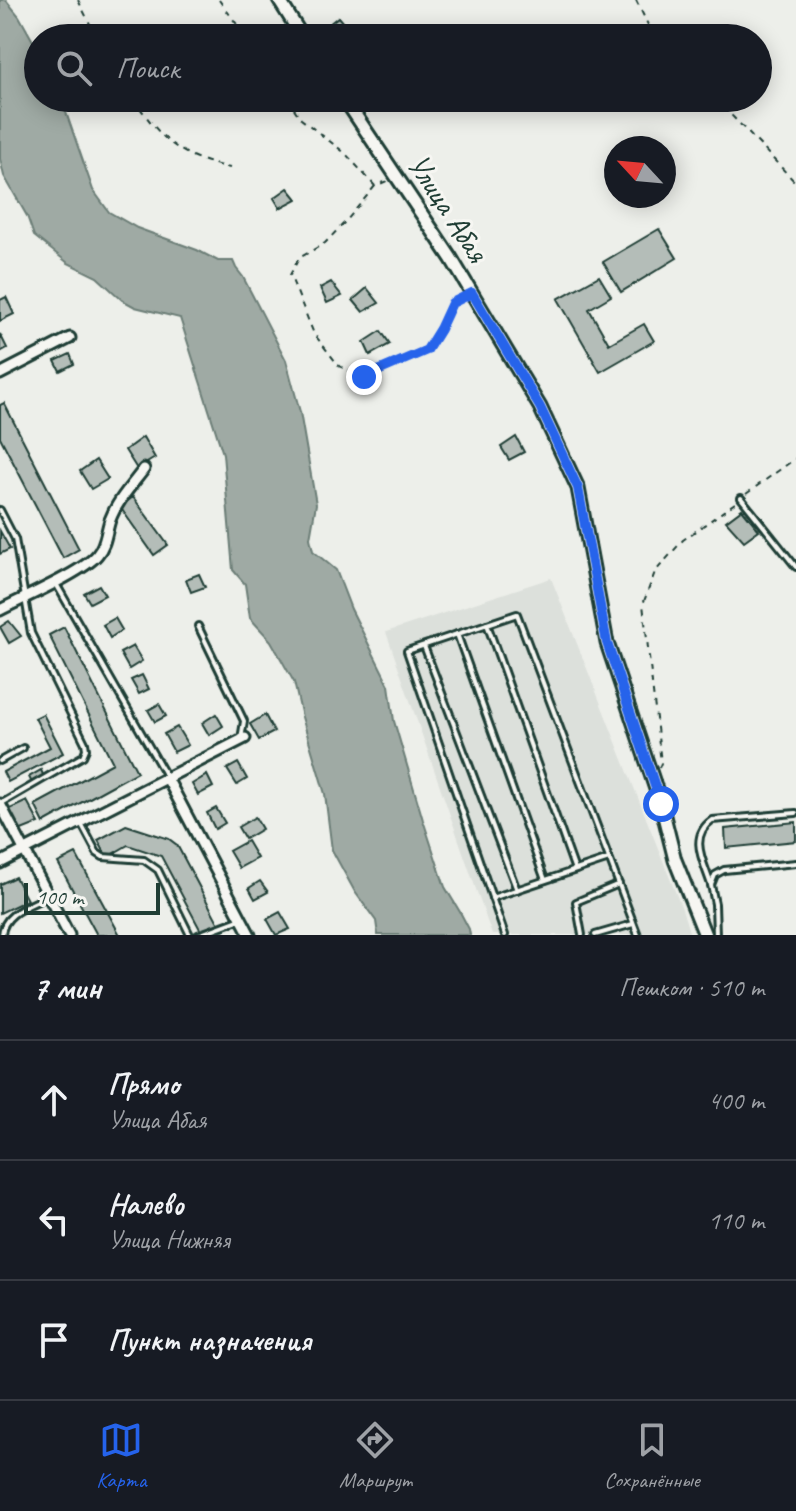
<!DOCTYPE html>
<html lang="ru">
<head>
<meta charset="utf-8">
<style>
  :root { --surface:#171b24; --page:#20242c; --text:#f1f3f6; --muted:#9ea1a6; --line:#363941; --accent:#2563eb }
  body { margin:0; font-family:Caveat,sans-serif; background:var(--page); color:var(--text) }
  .compass { position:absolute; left:604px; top:136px; width:72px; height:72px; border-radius:50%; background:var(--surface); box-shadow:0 4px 20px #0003; rotate:296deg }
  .scale { position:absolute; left:24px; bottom:20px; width:136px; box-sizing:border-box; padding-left:8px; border:4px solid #1f3d34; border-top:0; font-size:22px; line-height:28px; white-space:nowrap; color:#1f3d34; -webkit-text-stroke:6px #f6f6f2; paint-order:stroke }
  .stop { position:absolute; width:24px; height:24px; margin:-18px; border:6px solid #2563eb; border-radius:50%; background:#fff }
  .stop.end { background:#2563eb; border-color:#fff; box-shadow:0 2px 8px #0008 }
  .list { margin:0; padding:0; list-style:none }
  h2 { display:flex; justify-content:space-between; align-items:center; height:104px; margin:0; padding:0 32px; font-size:34px }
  h2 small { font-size:26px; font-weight:400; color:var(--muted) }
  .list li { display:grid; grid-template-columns:52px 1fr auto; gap:24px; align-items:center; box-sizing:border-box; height:120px; padding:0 32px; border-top:2px solid var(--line) }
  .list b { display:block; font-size:30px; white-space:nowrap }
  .list p { margin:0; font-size:26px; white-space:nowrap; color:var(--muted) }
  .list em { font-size:26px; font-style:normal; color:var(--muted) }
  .icon { flex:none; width:44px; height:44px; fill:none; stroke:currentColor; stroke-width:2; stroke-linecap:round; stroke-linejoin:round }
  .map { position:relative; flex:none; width:796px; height:935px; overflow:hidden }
  .search { position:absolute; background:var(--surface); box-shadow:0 4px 20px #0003; left:24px; right:24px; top:24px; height:88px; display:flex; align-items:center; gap:20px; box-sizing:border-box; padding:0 28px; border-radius:44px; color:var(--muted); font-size:30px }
  .sheet { height:464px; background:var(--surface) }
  nav { display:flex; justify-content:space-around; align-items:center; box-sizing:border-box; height:112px; border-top:2px solid var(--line); background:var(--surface); font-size:22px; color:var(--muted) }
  nav a { display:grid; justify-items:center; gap:4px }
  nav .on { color:var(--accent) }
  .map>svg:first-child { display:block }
</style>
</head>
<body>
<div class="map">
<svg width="796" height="935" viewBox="0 0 796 935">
  <rect width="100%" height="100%" fill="#edefea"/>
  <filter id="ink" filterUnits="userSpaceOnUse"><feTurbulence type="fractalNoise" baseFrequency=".0125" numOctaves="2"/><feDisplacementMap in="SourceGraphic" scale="16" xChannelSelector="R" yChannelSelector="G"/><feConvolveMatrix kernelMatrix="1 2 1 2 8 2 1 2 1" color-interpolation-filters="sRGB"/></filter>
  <g filter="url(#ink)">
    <path fill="#dce0db" d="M 551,578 L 682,909 L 690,935 L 492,935 L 386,632 Z"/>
    <path fill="#9faaa4" stroke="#6c7e77" stroke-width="2" d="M 0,0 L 6,0 L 19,16 L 38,50 L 38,98 L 61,98 L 93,190 L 109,212 L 137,228 L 197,250 L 218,261 L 233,261 L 236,268 L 243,277 L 286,360 L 300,412 L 316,504 L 310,538 L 313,551 L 336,570 L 351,609 L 389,685 L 394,721 L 423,820 L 445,887 L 460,912 L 469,929 L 470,935 L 378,935 L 376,921 L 355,892 L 332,850 L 325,794 L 302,717 L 294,682 L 271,641 L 250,618 L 245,584 L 233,570 L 223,454 L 180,318 L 135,307 L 122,300 L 97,277 L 68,263 L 34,236 L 27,216 L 4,176 L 0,159 Z"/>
    <g fill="#b4bdb8" stroke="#1f3d34" stroke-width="2">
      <path d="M 338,17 L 349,30 L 339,38 L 334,38 L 324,28 Z"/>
      <path d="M 288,188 L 297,199 L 280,208 L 274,198 Z"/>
      <path d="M 659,229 L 677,258 L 621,292 L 603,262 Z"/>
      <path d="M 599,276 L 611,296 L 589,309 L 609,344 L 644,324 L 654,341 L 600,372 L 558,299 Z"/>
      <path d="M 331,282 L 342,296 L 327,303 L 320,288 Z"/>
      <path d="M 367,288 L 379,303 L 363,312 L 353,300 Z"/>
      <path d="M 6,297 L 14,314 L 0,321 L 0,300 Z"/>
      <path d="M 381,331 L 390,344 L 370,355 L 364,342 Z"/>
      <path d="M 0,334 L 7,348 L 0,352 Z"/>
      <path d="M 70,354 L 74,364 L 60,371 L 55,361 Z"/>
      <path d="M 4,403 L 79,549 L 63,558 L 0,437 L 0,405 Z"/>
      <path d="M 143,437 L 155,458 L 137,469 L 125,450 Z"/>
      <path d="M 516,437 L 524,452 L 509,460 L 501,447 Z"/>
      <path d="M 96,460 L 108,479 L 91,489 L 80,471 Z"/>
      <path d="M 133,497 L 168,545 L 154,555 L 120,507 Z"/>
      <path d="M 742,509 L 759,530 L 744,541 L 726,521 Z"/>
      <path d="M 0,531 L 10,549 L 0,554 Z"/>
      <path d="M 199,574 L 205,587 L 191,592 L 186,579 Z"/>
      <path d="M 99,585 L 105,595 L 90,603 L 84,593 Z"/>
      <path d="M 115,618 L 122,630 L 110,638 L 103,625 Z"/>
      <path d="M 9,621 L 21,636 L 9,643 L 0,627 Z"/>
      <path d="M 64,627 L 137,772 L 44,823 L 35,805 L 113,763 L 49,635 Z"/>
      <path d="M 133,646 L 142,661 L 129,669 L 120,653 Z"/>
      <path d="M 142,675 L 149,689 L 139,694 L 131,680 Z"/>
      <path d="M 159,704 L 166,716 L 155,722 L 148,710 Z"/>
      <path d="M 43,714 L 63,753 L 8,782 L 3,772 L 50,747 L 35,718 Z"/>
      <path d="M 216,714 L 223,726 L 209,735 L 202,723 Z"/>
      <path d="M 265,715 L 274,732 L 259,740 L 250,724 Z"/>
      <path d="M 177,727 L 188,745 L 174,752 L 164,734 Z"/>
      <path d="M 238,763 L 247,779 L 237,785 L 227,769 Z"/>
      <path d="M 41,770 L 44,777 L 32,783 L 29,777 Z"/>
      <path d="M 207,775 L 213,787 L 198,795 L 192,784 Z"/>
      <path d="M 27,801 L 39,823 L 19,831 L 8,810 Z"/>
      <path d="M 216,808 L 225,823 L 215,829 L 207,813 Z"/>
      <path d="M 255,817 L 262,829 L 245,839 L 238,827 Z"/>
      <path d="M 796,822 L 796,841 L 726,848 L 725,829 Z"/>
      <path d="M 126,825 L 169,839 L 177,845 L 219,924 L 202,933 L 161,856 L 128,845 L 107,857 L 98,840 Z"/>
      <path d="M 247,841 L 257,858 L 239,868 L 229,851 Z"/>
      <path d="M 76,854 L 120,935 L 97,935 L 58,863 Z"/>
      <path d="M 15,877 L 27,900 L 0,913 L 0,884 Z"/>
      <path d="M 260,881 L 268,892 L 255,899 L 249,888 Z"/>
      <path d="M 280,912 L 290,929 L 276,935 L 267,919 Z"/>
    </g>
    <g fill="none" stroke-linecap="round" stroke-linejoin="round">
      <defs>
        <g id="service">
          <path d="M 741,498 L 796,567"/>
          <path d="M 0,510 L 15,539 L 31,633 L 85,743 L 86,749 L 83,756 L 2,803"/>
          <path d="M 55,582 L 166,776"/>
          <path d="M 487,624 L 575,870"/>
          <path d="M 198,626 L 244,721 L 241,739"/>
          <path d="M 457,634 L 545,880"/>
          <path d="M 424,646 L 517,890"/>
          <path d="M 0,761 L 23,748"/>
          <path d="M 81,823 L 97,853 L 103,857 L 144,860 L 158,870 L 190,935"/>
          <path d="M 711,885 C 704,862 688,837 712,820 L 796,813"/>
          <path d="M 492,898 L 609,859"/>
          <path d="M 2,935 C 3,913 29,906 46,897"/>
          <path d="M 198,935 L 241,919"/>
          <path d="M 505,935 L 407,651 L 517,614 L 638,935"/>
          <path d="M 582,935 L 576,902 L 619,884"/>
          <path d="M 595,935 L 633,924"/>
          <path d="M 716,935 L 715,904 L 711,885 L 715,875 L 724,870 L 796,863"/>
        </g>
        <g id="minor">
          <path d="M 0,374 L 70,338"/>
          <path d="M 0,610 C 23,598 83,572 97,555 C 106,545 106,532 110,520 C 117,501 132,485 144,469"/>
          <path d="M 167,778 L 250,935"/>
          <path d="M 0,804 L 69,935"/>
          <path d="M 0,863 L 245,738"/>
        </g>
        <g id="tertiary">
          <path d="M 279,0 L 303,38"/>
          <path d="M 344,98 L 451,258 L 540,407 L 578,488 L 607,643 L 661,804 L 675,860 L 705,935"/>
        </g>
      </defs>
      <use href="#service" stroke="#1f3d34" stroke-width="10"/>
      <use href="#minor" stroke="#1f3d34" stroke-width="15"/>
      <use href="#tertiary" stroke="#1f3d34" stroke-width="17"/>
      <g stroke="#1f3d34" stroke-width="2" stroke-dasharray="6 6" stroke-linecap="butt">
        <path d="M 78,0 L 97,38"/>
        <path d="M 219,0 L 247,38"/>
        <path d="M 636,0 L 649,27 L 660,38"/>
        <path d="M 133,98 C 163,141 177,156 230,168"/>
        <path d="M 287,98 L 301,119 L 345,153 L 375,186 L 387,181"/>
        <path d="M 715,98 L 796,183"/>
        <path d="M 375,186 L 347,220 L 325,243 L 299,258 L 290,275 L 314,334 L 339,366 L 364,377 L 427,350 L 440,329 L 452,303 L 464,297"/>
        <path d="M 746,494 L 796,458"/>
        <path d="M 659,768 L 661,763 L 643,604 L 655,572 L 683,540 L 735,503"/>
      </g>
      <use href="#service" stroke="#f6f6f2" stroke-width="4"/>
      <use href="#minor" stroke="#f6f6f2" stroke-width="9"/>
      <use href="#tertiary" stroke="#f6f6f2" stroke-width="11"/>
    </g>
  </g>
  <g fill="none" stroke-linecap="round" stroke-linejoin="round" filter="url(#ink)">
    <path stroke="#2563eb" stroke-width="10" d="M 364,377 L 427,350 L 440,329 L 452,303 L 472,293 L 540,407 L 578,488 L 607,643 L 661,804"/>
  </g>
  <g text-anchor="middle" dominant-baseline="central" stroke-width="6" stroke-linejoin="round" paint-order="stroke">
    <g font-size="32" fill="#1f3d34" stroke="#f6f6f2">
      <text transform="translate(448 208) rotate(57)">Улица Абая</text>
    </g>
  </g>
</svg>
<svg class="compass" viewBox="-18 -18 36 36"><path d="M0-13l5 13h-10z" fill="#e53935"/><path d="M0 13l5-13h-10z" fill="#9ea1a6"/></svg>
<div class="scale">100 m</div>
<div class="stop" style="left:661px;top:804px"></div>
<div class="stop end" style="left:364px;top:377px"></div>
<div class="search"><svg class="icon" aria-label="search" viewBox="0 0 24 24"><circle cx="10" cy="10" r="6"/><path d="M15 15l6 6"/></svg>Поиск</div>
</div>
<section class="sheet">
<h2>7 мин<small>Пешком · 510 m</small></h2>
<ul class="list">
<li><svg class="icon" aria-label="ahead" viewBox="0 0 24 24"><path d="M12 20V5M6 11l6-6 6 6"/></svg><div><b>Прямо</b><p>Улица Абая</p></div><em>400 m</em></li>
<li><svg class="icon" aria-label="left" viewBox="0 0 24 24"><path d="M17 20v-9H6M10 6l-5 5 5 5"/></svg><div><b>Налево</b><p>Улица Нижняя</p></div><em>110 m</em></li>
<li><svg class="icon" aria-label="arrive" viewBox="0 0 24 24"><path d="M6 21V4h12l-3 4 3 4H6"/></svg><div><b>Пункт назначения</b></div></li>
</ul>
</section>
<nav>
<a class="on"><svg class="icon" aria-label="map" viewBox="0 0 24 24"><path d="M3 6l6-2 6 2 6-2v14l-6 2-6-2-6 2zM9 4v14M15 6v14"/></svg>Карта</a>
<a><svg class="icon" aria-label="directions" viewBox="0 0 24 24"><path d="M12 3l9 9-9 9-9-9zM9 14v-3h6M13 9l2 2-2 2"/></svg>Маршрут</a>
<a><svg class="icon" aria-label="saved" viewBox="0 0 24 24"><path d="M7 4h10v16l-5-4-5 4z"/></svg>Сохранённые</a>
</nav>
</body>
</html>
